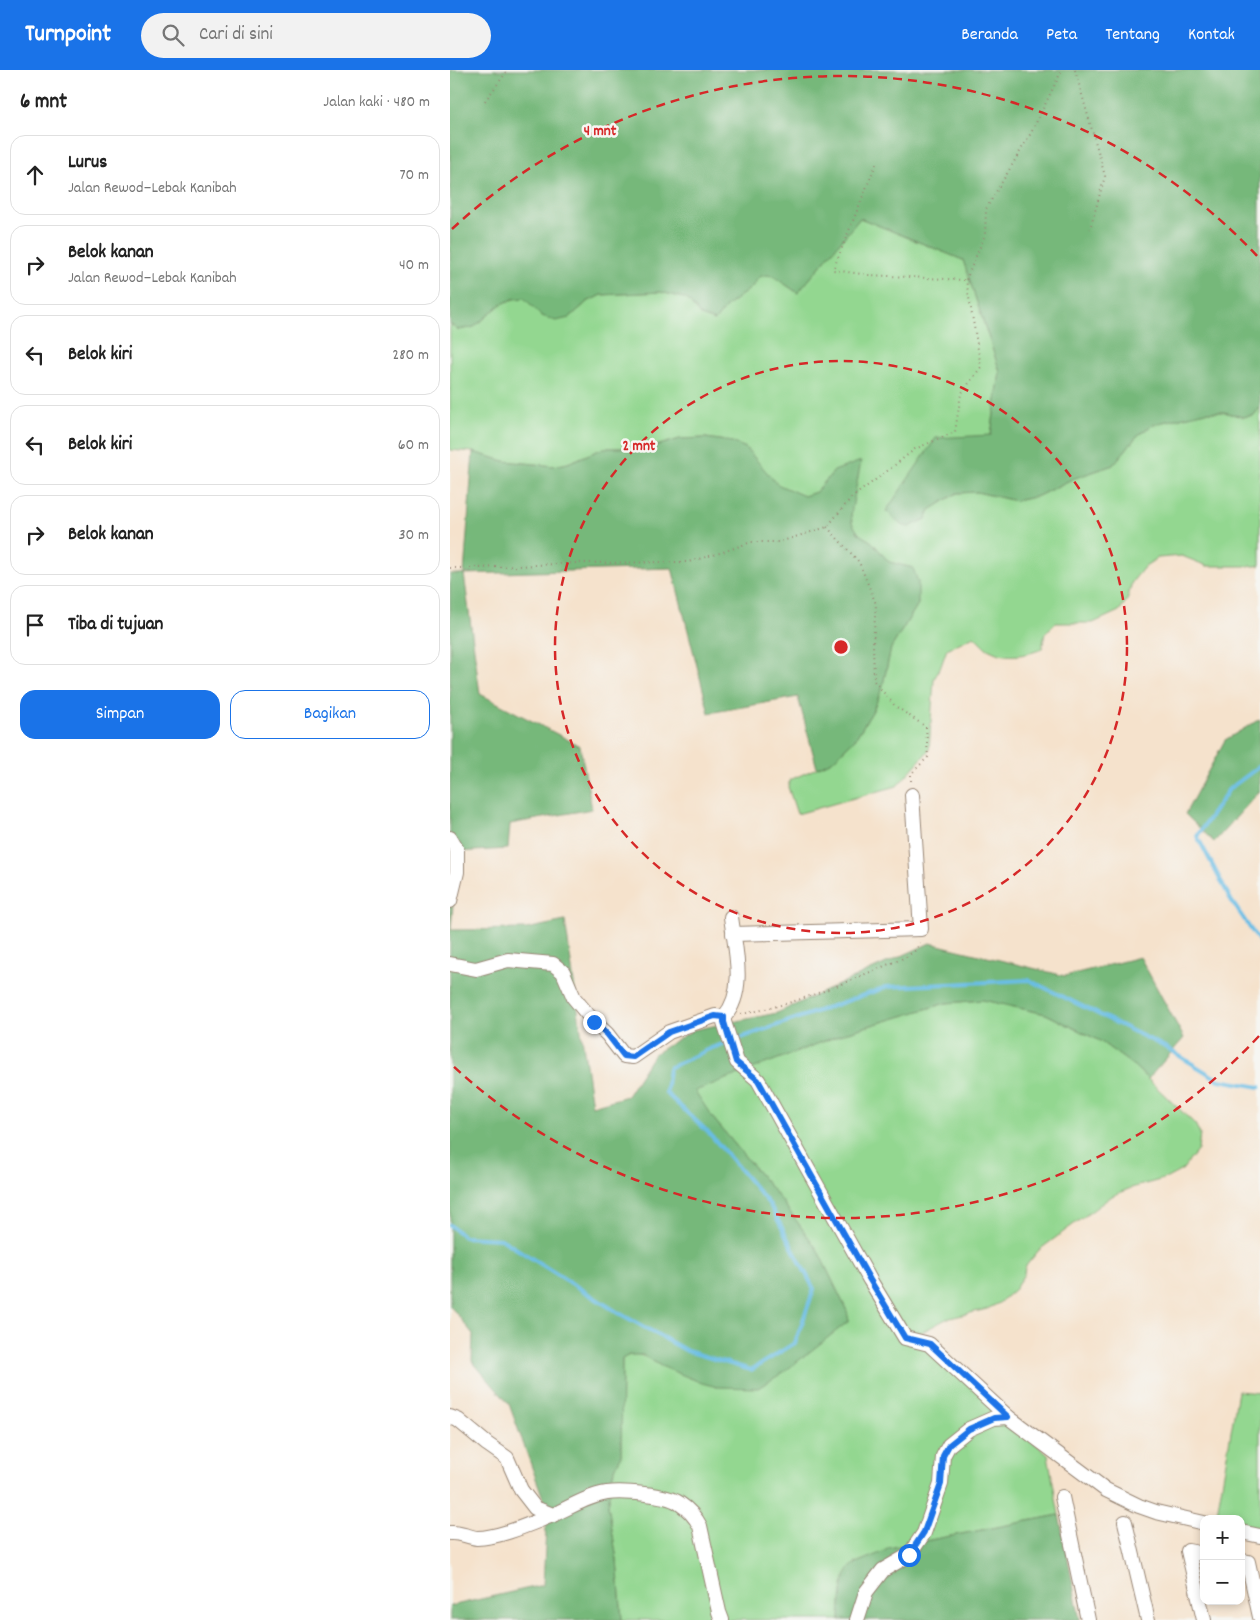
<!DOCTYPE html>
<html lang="id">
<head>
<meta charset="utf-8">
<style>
  :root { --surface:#fff; --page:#f2f2f2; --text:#222; --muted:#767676; --line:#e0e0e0; --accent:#1a73e8 }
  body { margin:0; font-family:Dekko,sans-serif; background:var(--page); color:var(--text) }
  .controls { position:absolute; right:15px; bottom:15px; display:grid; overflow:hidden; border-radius:10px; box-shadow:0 2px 8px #0003 }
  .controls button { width:45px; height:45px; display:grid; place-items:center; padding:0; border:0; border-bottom:1px solid var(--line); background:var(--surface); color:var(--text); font:25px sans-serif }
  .stop { position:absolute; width:15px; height:15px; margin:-11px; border:4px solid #1a73e8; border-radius:50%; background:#fff }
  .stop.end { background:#1a73e8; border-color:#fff; box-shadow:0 1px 5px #0008 }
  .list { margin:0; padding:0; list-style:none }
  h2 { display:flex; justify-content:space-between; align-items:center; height:65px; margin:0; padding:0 20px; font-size:21px }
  h2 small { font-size:16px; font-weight:400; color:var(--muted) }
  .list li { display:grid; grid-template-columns:32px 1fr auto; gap:15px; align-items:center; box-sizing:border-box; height:80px; margin:0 10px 10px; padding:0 10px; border:1px solid var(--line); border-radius:15px }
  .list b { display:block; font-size:19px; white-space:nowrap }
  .list p { margin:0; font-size:16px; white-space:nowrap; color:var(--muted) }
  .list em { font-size:16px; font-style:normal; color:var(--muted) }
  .actions { display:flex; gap:10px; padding:15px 20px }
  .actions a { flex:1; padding:11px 0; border:1px solid var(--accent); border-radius:15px; text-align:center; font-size:18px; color:var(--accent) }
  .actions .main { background:var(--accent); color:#fff }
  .icon { flex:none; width:28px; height:28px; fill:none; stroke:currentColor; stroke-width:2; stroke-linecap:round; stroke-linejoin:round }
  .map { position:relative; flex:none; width:810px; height:1550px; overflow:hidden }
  header { display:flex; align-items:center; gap:30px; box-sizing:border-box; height:70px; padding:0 25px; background:var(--accent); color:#fff }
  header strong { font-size:24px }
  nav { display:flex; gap:28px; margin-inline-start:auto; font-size:18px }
  .search { width:350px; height:45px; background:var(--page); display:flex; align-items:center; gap:12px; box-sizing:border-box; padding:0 18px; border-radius:28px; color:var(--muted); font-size:19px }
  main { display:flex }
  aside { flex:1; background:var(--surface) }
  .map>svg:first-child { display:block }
</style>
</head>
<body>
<header>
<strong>Turnpoint</strong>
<div class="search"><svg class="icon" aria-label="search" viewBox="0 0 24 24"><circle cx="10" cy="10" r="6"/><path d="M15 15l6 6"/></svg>Cari di sini</div>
<nav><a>Beranda</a><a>Peta</a><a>Tentang</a><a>Kontak</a></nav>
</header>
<main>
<aside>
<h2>6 mnt<small>Jalan kaki · 480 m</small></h2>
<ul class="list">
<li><svg class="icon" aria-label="ahead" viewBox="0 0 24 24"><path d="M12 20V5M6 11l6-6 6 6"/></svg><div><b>Lurus</b><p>Jalan Rewod–Lebak Kanibah</p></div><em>70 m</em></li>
<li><svg class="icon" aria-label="right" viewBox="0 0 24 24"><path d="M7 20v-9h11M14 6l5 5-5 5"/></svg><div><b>Belok kanan</b><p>Jalan Rewod–Lebak Kanibah</p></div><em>40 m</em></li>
<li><svg class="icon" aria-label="left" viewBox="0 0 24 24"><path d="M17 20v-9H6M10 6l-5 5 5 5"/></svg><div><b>Belok kiri</b></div><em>280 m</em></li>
<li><svg class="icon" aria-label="left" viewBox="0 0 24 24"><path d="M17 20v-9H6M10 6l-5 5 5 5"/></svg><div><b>Belok kiri</b></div><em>60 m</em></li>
<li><svg class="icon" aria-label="right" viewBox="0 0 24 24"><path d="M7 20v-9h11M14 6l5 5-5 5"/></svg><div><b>Belok kanan</b></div><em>30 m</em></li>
<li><svg class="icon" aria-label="arrive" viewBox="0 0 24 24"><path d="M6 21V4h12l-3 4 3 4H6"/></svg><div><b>Tiba di tujuan</b></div></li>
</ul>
<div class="actions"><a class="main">Simpan</a><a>Bagikan</a></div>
</aside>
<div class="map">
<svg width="810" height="1550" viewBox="0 0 810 1550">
  <rect width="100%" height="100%" fill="#f6f6f2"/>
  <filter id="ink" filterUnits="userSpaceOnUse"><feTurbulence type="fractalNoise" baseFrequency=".02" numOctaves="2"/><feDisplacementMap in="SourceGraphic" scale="10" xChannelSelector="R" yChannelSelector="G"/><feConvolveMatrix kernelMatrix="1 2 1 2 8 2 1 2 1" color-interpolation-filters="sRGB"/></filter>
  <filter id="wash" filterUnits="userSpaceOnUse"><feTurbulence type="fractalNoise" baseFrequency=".0096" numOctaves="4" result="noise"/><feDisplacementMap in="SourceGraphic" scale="20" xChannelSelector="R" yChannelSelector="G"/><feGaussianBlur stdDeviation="1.12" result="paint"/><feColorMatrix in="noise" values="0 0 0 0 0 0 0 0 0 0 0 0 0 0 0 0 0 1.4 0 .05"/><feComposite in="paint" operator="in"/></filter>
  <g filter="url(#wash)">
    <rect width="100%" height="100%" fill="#f5e2cc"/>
    <g fill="#93d790" stroke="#678057">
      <path d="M 410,148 L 513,190 L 550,302 L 541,365 L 459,457 L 476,449 L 480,440 L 507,423 L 527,422 L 566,431 L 588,426 L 622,409 L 663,395 L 688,365 L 704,354 L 756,342 L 774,342 L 793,347 L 804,345 L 810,337 L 810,495 L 806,496 L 757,496 L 732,486 L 708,488 L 695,496 L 682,512 L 677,530 L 669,541 L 643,553 L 606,553 L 595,563 L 592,579 C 577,585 557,589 542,581 C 535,579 529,570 524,566 L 497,579 L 491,596 L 484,609 L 479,680 L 447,716 L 347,744 L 338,717 L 340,710 L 382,691 L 405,669 L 422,642 L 432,619 L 441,578 L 468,534 L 463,498 L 439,492 L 422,472 L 409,464 L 402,453 L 401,444 L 384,401 L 366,422 L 354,426 L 327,415 L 296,378 L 282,372 L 256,368 L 230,369 L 199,378 L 154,378 L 118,393 L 104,396 L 54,391 L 23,382 L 0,380 L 0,254 L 8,260 L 24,257 L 50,235 L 63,229 L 74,228 L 92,246 L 119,248 L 137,232 L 151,225 L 211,222 L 237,229 L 251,246 L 265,251 L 277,236 L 301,218 L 309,207 L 317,204 L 323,206 L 348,223 Z"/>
      <path d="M 533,930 L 596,944 L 650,971 L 684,996 L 745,1054 L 750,1064 L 748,1080 L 732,1100 L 717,1108 L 681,1118 L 662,1126 L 589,1180 L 575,1197 L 574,1204 L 565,1219 L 549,1233 L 537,1239 L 496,1249 L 472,1262 L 450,1267 L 478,1277 L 598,1385 L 609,1445 L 439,1478 L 428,1485 L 405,1493 L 392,1521 L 390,1550 L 172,1550 L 167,1490 L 158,1435 L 163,1403 L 171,1386 L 172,1289 C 187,1279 197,1288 211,1296 L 397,1241 L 367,1179 L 332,1131 L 262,1047 L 244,1021 L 398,962 L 496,933 Z"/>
      <path d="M 788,1321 L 810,1323 L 810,1468 L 791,1464 L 791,1449 L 766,1449 Z"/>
    </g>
    <g fill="#76b87a" stroke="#58714c">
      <path d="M 0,0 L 810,0 L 810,337 L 804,345 L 793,347 L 774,342 L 756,342 L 704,354 L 688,365 L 663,395 L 622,409 L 588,426 L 566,431 L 527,422 L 507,423 L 480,440 L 476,449 L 459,457 L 451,455 L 436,441 L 486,368 L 541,365 L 550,302 L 513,190 L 410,148 L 348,223 L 323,206 L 316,205 L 309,207 L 301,218 L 277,236 L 265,251 L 251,246 L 237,229 L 211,222 L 151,225 L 137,232 L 119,248 L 106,251 L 92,246 L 74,228 L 63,229 L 50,235 L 24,257 L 8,260 L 0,254 Z"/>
      <path d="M 256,368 L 282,372 L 296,378 L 327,414 L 354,426 L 366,422 L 384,401 L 411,391 L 401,444 L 402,453 L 409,464 L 422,472 L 439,492 L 463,498 L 468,512 L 468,534 L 441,578 L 432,619 L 422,642 L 405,669 L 382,691 L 367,698 L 348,627 L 259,643 L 222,498 L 14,504 L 30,624 L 130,676 L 142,739 L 60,754 L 58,779 L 7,782 L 1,860 L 76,859 L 115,851 L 142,1036 L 177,1026 L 204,984 L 243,960 L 327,943 L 480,873 L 615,906 L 690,887 L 734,968 L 698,1009 L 684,996 L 650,971 L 596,944 L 533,930 L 496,933 L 398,962 L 245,1021 L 262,1047 L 332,1131 L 367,1179 L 397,1241 L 399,1251 L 334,1302 L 308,1318 L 267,1317 L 252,1313 L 211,1296 L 193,1285 L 179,1285 L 172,1289 L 171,1386 L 163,1403 L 158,1435 L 167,1490 L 172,1550 L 0,1550 L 0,1536 L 93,1515 L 97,1439 L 59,1334 L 22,1291 L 23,1264 L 0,1236 L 0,504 L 14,504 L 23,382 L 54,391 L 104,396 L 118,393 L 154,378 L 199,378 L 230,369 Z"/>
      <path d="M 810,649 L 810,721 L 764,772 L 735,744 L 775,670 Z"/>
      <path d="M 609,1445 L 630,1550 L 390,1550 C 391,1534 390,1500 407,1493 C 418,1487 429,1485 439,1478 Z"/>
    </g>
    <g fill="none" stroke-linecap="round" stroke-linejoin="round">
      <g stroke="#69bde5" stroke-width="4">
        <path d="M 810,696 L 779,719 L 747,766 L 781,830 L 810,873"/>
        <path d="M 0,1155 L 14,1167 L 51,1169 L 167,1242 L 237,1281 L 301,1300 L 345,1273 L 364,1219 L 320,1135 L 259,1063 L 216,1023 L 219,998 L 259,979 L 437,917 L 579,910 L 713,976 L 769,1010 L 810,1017"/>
      </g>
    </g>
  </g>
  <g filter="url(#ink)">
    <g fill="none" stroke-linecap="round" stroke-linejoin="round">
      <defs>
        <g id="minor">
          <path d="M 0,768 L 7,780 L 7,802 L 0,831"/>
          <path d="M 283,864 L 471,859 L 462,725"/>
          <path d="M 0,894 L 26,899 L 58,890 L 103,894 L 113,902 L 124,928 L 144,952 L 157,964 L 174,986 L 183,987 L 219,962 L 265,946 L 274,947 L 274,952 L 287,992 L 308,1010 L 420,1210 L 455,1268 L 479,1274 L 558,1347"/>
          <path d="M 274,947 C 297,921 285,878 281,847"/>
          <path d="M 0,1347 L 8,1350 L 37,1374 L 57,1388 L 71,1420 L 85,1438 L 103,1445 C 120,1437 138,1426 157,1423 C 172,1421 217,1424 229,1433 C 238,1439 245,1446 250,1456 L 269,1542 L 272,1550"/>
          <path d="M 612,1427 L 638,1550"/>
          <path d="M 675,1452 L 698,1550"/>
          <path d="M 791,1462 L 810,1466"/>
          <path d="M 0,1463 C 10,1462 18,1467 27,1468 C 49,1468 82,1453 103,1445"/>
          <path d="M 754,1484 L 738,1481 L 754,1550"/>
          <path d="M 791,1491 L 798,1492 L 810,1547"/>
          <path d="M 407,1550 L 416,1522 L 433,1500 L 459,1485 L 474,1463 L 491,1414 L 493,1386 L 499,1375 L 519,1359 L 544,1348 L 558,1347 L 656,1420 L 689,1436 L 706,1442 L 754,1453"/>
        </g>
      </defs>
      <use href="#minor" stroke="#988675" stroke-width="16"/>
      <g stroke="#988675" stroke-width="2" stroke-dasharray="1 4" stroke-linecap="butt">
        <path d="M 625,0 L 655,106 L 640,159"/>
        <path d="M 35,31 L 58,0"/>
        <path d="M 426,94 L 383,200 L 419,205 L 515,210"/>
        <path d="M 377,457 L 409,492 L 426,534 L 423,574 L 424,611 L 445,636 L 476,657 L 478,687 L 461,704 L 461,712"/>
        <path d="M 0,498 L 28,498 L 127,493 L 238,492 L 273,482 L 301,472 L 329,472 L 377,457 L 401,428 L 436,402 L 465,379 L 505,362 L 511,324 L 531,297 L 516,210 L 535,165 L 536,139 L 581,63 L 612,0"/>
        <path d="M 291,944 C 351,934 400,910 456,887 L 466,880 L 470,873"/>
      </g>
      <use href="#minor" stroke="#fff" stroke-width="14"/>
    </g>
  </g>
  <g fill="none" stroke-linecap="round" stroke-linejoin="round" filter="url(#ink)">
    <path stroke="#1a73e8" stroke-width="6" d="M 144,952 L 157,964 L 174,986 L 183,987 L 219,962 L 265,946 L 274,947 L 274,952 L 286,992 L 308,1010 L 420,1210 L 455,1268 L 480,1274 L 558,1347 L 544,1348 L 519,1359 L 499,1375 L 493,1386 L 491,1414 L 474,1462 L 459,1485"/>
  </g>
  <g fill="none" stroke="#d62828" stroke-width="2.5" stroke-dasharray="9 6">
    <circle cx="391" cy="577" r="286"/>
    <path d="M809 966A571 571 0 0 1 2 995M2 159A571 571 0 0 1 809 188"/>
  </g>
  <circle cx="391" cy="577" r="8" fill="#d62828" stroke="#f6f6f2" stroke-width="2.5"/>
  <g font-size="15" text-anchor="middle" font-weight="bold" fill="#d62828" stroke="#f6f6f2" stroke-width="5" stroke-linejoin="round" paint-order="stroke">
    <text x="150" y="65">4 mnt</text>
    <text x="189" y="380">2 mnt</text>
  </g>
</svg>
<div class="controls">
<button>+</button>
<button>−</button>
</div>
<div class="stop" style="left:459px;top:1485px"></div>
<div class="stop end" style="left:144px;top:952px"></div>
</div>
</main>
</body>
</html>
